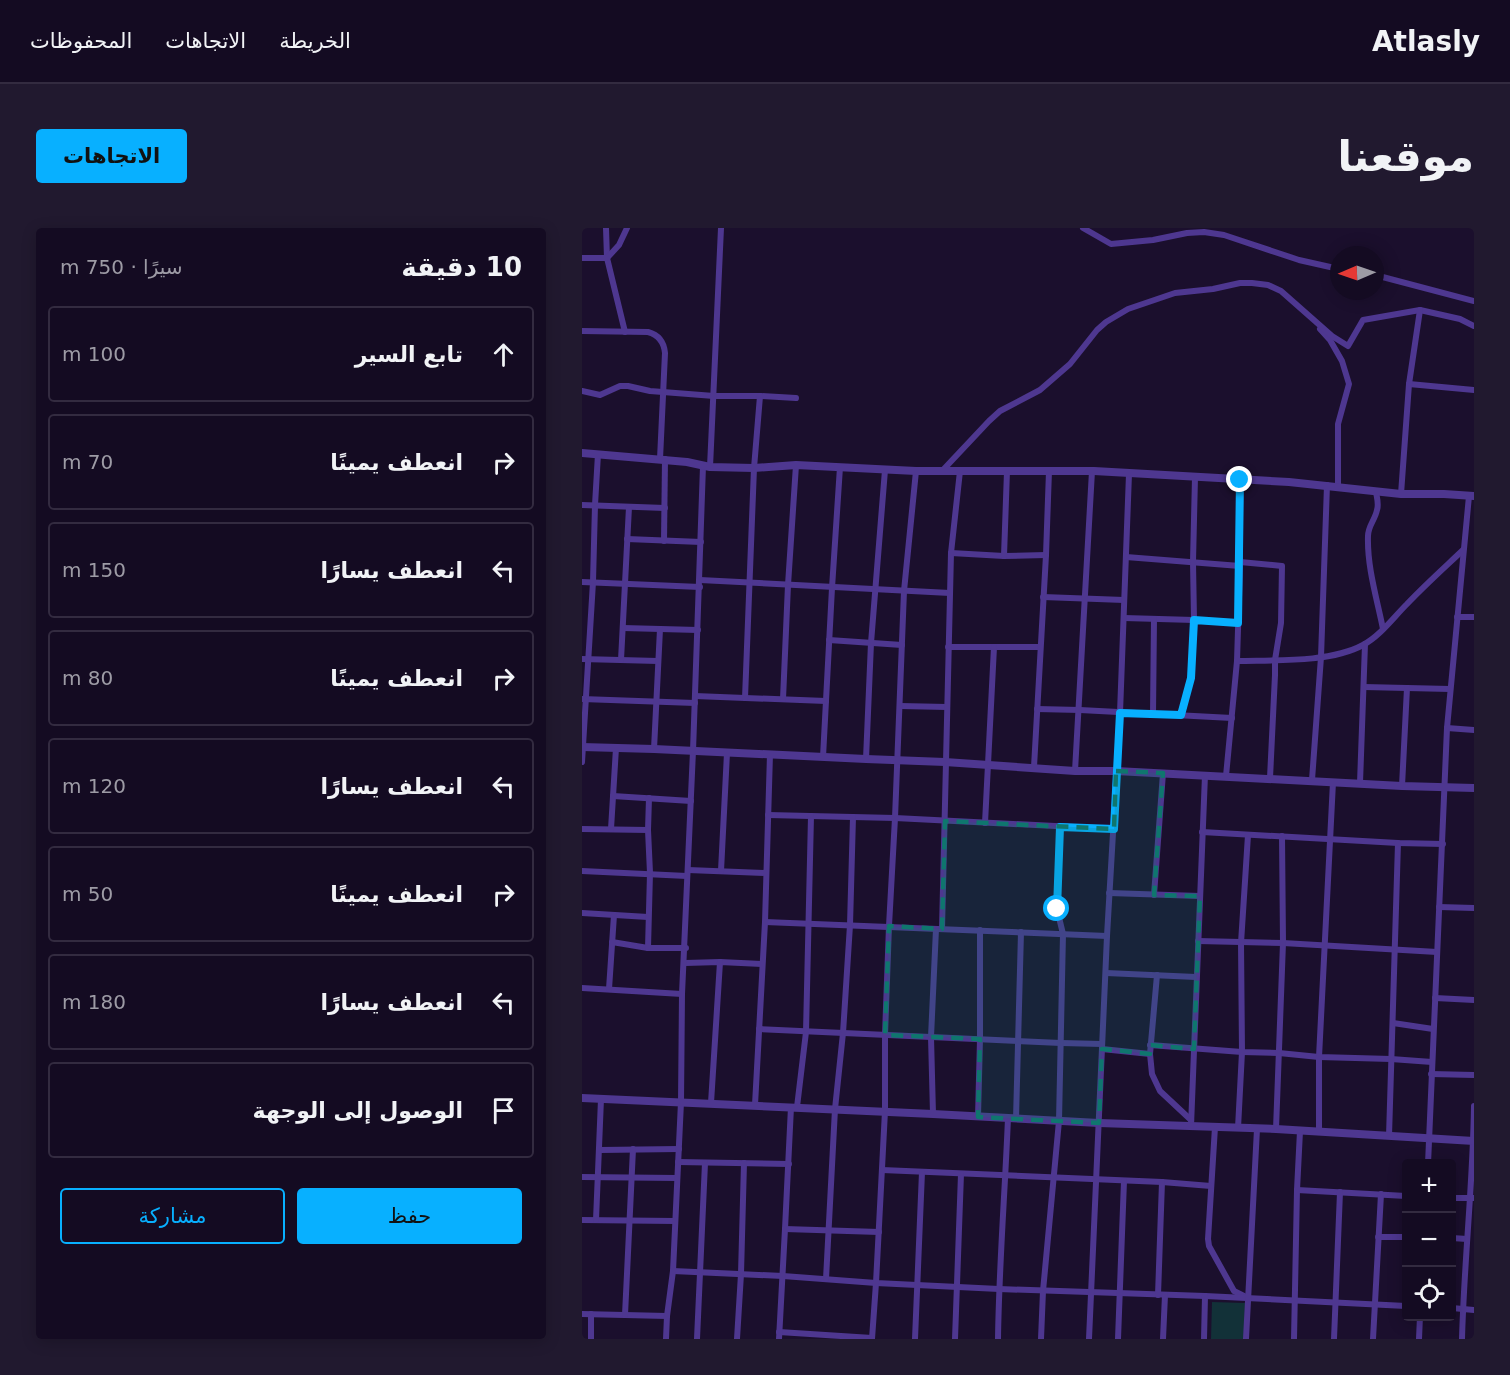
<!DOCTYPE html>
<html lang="ar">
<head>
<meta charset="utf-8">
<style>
  :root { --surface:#140b22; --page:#21192f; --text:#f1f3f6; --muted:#9d9ba5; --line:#332b40; --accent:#08b0ff }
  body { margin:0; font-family:"DejaVu Sans","Noto Sans Arabic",sans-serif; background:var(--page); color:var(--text); direction:rtl }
  .controls { position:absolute; right:18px; bottom:18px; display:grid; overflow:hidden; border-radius:6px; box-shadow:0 3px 15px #0003 }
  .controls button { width:54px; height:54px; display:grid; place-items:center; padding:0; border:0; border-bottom:2px solid var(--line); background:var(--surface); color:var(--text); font:30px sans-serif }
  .compass { position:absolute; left:748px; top:18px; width:54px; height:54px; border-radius:50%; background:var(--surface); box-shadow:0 3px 15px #0003; rotate:268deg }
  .stop { position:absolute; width:18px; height:18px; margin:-14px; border:4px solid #08b0ff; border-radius:50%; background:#fff }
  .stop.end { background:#08b0ff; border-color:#fff; box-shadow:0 2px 6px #0008 }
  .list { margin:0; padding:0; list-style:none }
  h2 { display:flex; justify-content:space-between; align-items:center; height:78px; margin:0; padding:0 24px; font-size:26px }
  h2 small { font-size:20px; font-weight:400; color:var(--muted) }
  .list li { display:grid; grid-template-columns:39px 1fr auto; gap:18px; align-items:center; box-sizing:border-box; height:96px; margin:0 12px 12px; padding:0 12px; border:2px solid var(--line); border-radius:6px }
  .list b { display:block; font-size:22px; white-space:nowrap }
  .list em { font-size:20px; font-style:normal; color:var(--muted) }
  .actions { display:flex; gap:12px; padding:18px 24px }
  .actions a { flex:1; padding:14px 0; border:2px solid var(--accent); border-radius:6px; text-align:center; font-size:21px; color:var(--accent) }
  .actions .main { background:var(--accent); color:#111 }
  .icon { flex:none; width:33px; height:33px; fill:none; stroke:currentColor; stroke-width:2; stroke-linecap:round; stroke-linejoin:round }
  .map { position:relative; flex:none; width:892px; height:1111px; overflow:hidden; direction:ltr; border-radius:6px }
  header { display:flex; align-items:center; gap:36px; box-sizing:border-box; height:84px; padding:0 30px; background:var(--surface); border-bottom:2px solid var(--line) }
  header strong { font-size:28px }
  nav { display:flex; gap:33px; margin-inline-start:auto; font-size:21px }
  .intro { display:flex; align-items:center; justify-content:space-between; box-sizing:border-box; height:144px; padding:0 36px }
  h1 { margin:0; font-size:42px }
  .button { padding:15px 27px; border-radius:6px; background:var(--accent); color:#111; font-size:21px; font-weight:700 }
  main { display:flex; gap:36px; padding:0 36px }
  aside { flex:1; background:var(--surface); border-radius:6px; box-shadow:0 3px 15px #0003 }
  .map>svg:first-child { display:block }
</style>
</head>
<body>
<header>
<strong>Atlasly</strong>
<nav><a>الخريطة</a><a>الاتجاهات</a><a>المحفوظات</a></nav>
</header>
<div class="intro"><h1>موقعنا</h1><a class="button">الاتجاهات</a></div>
<main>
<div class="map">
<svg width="892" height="1111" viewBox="0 0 892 1111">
  <rect width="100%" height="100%" fill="#1b0f2d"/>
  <path fill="#123138" d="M 630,1074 L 663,1075 L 662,1111 L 629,1111 Z"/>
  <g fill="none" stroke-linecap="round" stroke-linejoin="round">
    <g stroke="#4e3790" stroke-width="6">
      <path d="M 24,0 L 25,30 L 43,104"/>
      <path d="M 501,0 L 529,16 L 571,12 L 605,5 L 622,4 L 642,7 L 717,32 L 757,41"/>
      <path d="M 0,30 L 25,30 L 37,17 L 45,0"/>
      <path d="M 793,47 L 892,73"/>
      <path d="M 738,101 L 748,112 L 760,133 L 767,156 L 756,196 L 756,259"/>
      <path d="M 0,103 L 66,104 C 77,107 82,114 83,125 L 78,231"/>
      <path d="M 827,156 L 892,162"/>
      <path d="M 0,163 L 18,167 L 38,158 L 46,158 L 68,163 L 132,168 L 178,168 L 214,170"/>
      <path d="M 128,239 L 139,0"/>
      <path d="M 360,243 L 407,193 L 418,183 L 458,162 L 488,136 L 515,102 L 524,94 L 546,81 L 593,65 L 631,61 L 658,55 L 670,55 L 686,57 L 699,63 L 750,108 L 766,118 L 781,92 L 838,82 L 878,91 L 892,98"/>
      <path d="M 794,264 C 795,270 797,276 795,282 C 793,292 786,298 786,308 C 785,339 795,371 801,401"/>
      <path d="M 819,266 L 827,156 L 838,82"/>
      <path d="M 0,277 L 83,280"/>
      <path d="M 45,311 L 119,314"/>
      <path d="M 82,313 L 83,231"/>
      <path d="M 369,325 L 422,328 L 464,327"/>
      <path d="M 422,328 L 425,243"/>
      <path d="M 544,329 L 658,338"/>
      <path d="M 658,334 L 700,338 L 699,395 L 693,432 L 693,447 L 688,550"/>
      <path d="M 118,352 L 368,365"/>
      <path d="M 0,354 L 118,359"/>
      <path d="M 461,369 L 542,372"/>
      <path d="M 875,389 L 892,389"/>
      <path d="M 542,390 L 612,392 L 656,395"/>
      <path d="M 41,400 L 116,402"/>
      <path d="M 247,412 L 320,417"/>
      <path d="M 366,419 L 458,419"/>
      <path d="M 0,431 L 76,433"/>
      <path d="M 39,432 L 47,279"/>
      <path d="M 655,433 C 692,432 748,435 781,417 C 798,408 811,390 825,376 C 843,357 862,340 881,322"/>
      <path d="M 782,459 L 868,461"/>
      <path d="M 113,468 L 244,473"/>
      <path d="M 163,470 L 172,240 L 178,168"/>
      <path d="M 0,471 L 113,475"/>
      <path d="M 201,471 L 206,357 L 214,237"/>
      <path d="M 318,478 L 365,479"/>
      <path d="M 455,481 L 498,482 L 650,490"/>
      <path d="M 571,486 L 572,391"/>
      <path d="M 599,487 L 609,450 L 612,392 L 611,334 L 613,249"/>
      <path d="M 865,500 L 892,502"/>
      <path d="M 72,521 L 78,401"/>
      <path d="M 241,529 L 250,360 L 258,239"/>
      <path d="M 284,531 L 289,415 L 303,242"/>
      <path d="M 0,534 L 11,354 L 13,277 L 16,226"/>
      <path d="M 452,539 L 464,327 L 467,243"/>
      <path d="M 493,543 L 510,243"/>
      <path d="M 644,548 L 655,433 L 658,338 L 658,252"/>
      <path d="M 730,552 L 739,429 L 745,257"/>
      <path d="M 778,555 L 783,416"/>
      <path d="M 820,558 L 825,460"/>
      <path d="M 31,568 L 109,573"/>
      <path d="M 186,587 L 313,590 L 532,601"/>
      <path d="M 403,595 L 412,419"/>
      <path d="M 0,601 L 66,602"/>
      <path d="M 29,601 L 34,520"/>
      <path d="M 620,604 L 816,615 L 861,616"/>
      <path d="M 106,642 L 184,645"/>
      <path d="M 0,643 L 105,648"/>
      <path d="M 139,643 L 145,525"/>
      <path d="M 527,665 L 618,668"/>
      <path d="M 572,667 L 581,545"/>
      <path d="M 857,679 L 892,680"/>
      <path d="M 0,685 L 66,689"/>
      <path d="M 183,694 L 525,708"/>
      <path d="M 360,701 L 369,325 L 378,243"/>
      <path d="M 616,713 L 701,715 L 855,724"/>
      <path d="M 30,714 L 66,720 L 104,720"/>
      <path d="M 66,720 L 68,645 L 66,602 L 67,570"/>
      <path d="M 103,735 L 138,734 L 180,736"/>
      <path d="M 524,745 L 614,749"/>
      <path d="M 575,747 L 568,826 L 570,846 L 578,863 L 609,892"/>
      <path d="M 0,760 L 100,766"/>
      <path d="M 27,761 L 32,687"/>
      <path d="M 853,770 L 892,772"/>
      <path d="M 811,795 L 851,801"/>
      <path d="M 177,801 L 479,815 L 520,816"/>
      <path d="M 568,817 L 660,824 L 697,825 L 737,829 L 809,831 L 850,834"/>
      <path d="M 520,821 L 568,826"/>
      <path d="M 849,846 L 892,847"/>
      <path d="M 129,875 L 138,734"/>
      <path d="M 173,877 L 183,694 L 188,526"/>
      <path d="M 215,879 L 224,804 L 229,588"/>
      <path d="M 351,886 L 349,809 L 354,701"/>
      <path d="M 396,889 L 398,811 L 398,702"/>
      <path d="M 434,891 L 439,704"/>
      <path d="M 609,898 L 623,547"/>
      <path d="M 633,899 L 626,1011 L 627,1018 L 652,1063 L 662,1068"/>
      <path d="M 656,900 L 660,824 L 659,715 L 666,607"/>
      <path d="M 694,901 L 701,715 L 700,608"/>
      <path d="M 737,903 L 737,829 L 751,554"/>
      <path d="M 807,908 L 816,615"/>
      <path d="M 18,922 L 97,921"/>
      <path d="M 96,934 L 207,936"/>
      <path d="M 846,936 L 865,500 L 887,268"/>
      <path d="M 300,942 L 580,954 L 629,958"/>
      <path d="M 0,949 L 95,950"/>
      <path d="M 715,962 L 824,968"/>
      <path d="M 870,970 L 892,970"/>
      <path d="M 0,992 L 93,993"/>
      <path d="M 14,992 L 19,871"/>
      <path d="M 203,1001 L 297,1004"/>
      <path d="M 796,1009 L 824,1009"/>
      <path d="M 870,1010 L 885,1011"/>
      <path d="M 91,1043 L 201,1048 L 294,1055 L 417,1061 L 623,1068 L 824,1078"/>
      <path d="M 244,1051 L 253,881 L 261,805 L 268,697 L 271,589"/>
      <path d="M 576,1067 L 580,954"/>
      <path d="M 870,1080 L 892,1082"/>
      <path d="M 0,1086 L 85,1088"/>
      <path d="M 9,1086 L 9,1111"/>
      <path d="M 43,1087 L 51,921"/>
      <path d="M 197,1104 L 290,1110"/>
      <path d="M 84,1111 L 85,1088 L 91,1043 L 99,874 L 100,766 L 111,523 L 121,238"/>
      <path d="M 115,1111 L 123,935"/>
      <path d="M 155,1111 L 159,1046 L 162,935"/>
      <path d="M 197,1111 L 203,1001 L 209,879"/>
      <path d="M 290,1111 L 294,1055 L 303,883 L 303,807 L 307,698 L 313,590 L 322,363 L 334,243"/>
      <path d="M 333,1111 L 340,944"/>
      <path d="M 373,1111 L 379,946"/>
      <path d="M 416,1111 C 417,1037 423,964 426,890"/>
      <path d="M 459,1111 L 461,1063 L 477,893 L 481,706 L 475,681 L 478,599"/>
      <path d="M 507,1111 L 525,708 L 538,485 L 547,246"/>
      <path d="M 536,1111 L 542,953"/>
      <path d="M 581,1111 L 583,1067"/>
      <path d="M 622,1111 L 623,1068"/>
      <path d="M 664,1111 L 675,901"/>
      <path d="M 712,1111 L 715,962 L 718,903"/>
      <path d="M 752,1111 L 758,964"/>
      <path d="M 791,1111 L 799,966"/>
      <path d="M 837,1111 L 838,1088"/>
      <path d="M 880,1111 C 882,1033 891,956 892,878"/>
    </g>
    <g stroke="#4e3790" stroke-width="8">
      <path d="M 0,225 L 105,234 L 128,239 L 172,240 L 214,237 L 334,243 L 512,243 L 707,254 L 819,266 L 862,266 L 892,268"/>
      <path d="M 0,519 L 72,521 L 284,531 L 363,534 L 493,543 L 534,543 L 820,558 L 892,560"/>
      <path d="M 0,870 L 351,886 L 517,895 L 694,901 L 892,913"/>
    </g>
  </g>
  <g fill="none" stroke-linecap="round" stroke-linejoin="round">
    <path stroke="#08b0ff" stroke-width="8" d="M 475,681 L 478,599 L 532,601 L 538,485 L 599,487 L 609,450 L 612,392 L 656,395 L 658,252"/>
  </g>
  <path fill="#0f766e" fill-opacity="0.2" stroke="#0f766e" stroke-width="4.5" stroke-dasharray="12 8" stroke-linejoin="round" d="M 534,543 L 581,545 L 572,667 L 618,668 L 612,821 L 568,817 L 568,826 L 520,821 L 517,895 L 396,889 L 398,811 L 303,807 L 307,698 L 360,701 L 363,593 L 532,601 Z"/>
</svg>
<div class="controls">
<button>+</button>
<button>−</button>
<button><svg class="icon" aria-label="locate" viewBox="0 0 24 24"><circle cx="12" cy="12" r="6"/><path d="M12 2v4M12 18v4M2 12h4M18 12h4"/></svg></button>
</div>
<svg class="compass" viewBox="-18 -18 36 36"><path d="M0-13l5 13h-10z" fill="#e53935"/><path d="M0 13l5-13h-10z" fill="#9d9ba5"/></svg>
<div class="stop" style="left:475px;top:681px"></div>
<div class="stop end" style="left:658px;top:252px"></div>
</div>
<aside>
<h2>10 دقيقة<small>سيرًا · 750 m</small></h2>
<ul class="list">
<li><svg class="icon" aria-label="ahead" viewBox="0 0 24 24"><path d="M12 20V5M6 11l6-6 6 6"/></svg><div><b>تابع السير</b></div><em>100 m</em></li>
<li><svg class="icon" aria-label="right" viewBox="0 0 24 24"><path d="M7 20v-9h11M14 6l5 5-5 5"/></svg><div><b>انعطف يمينًا</b></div><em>70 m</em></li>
<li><svg class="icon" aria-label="left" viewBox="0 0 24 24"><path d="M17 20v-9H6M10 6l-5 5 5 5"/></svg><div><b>انعطف يسارًا</b></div><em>150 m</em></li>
<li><svg class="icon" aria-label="right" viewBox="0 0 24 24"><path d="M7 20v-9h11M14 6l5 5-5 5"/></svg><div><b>انعطف يمينًا</b></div><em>80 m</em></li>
<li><svg class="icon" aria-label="left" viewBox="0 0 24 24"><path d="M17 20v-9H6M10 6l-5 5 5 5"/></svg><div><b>انعطف يسارًا</b></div><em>120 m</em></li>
<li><svg class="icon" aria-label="right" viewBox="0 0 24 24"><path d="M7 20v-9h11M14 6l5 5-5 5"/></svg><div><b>انعطف يمينًا</b></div><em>50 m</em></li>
<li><svg class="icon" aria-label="left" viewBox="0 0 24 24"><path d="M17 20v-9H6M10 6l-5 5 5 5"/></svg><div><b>انعطف يسارًا</b></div><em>180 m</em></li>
<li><svg class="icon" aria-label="arrive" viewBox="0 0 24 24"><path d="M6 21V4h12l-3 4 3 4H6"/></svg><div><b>الوصول إلى الوجهة</b></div></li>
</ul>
<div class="actions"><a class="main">حفظ</a><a>مشاركة</a></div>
</aside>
</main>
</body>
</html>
